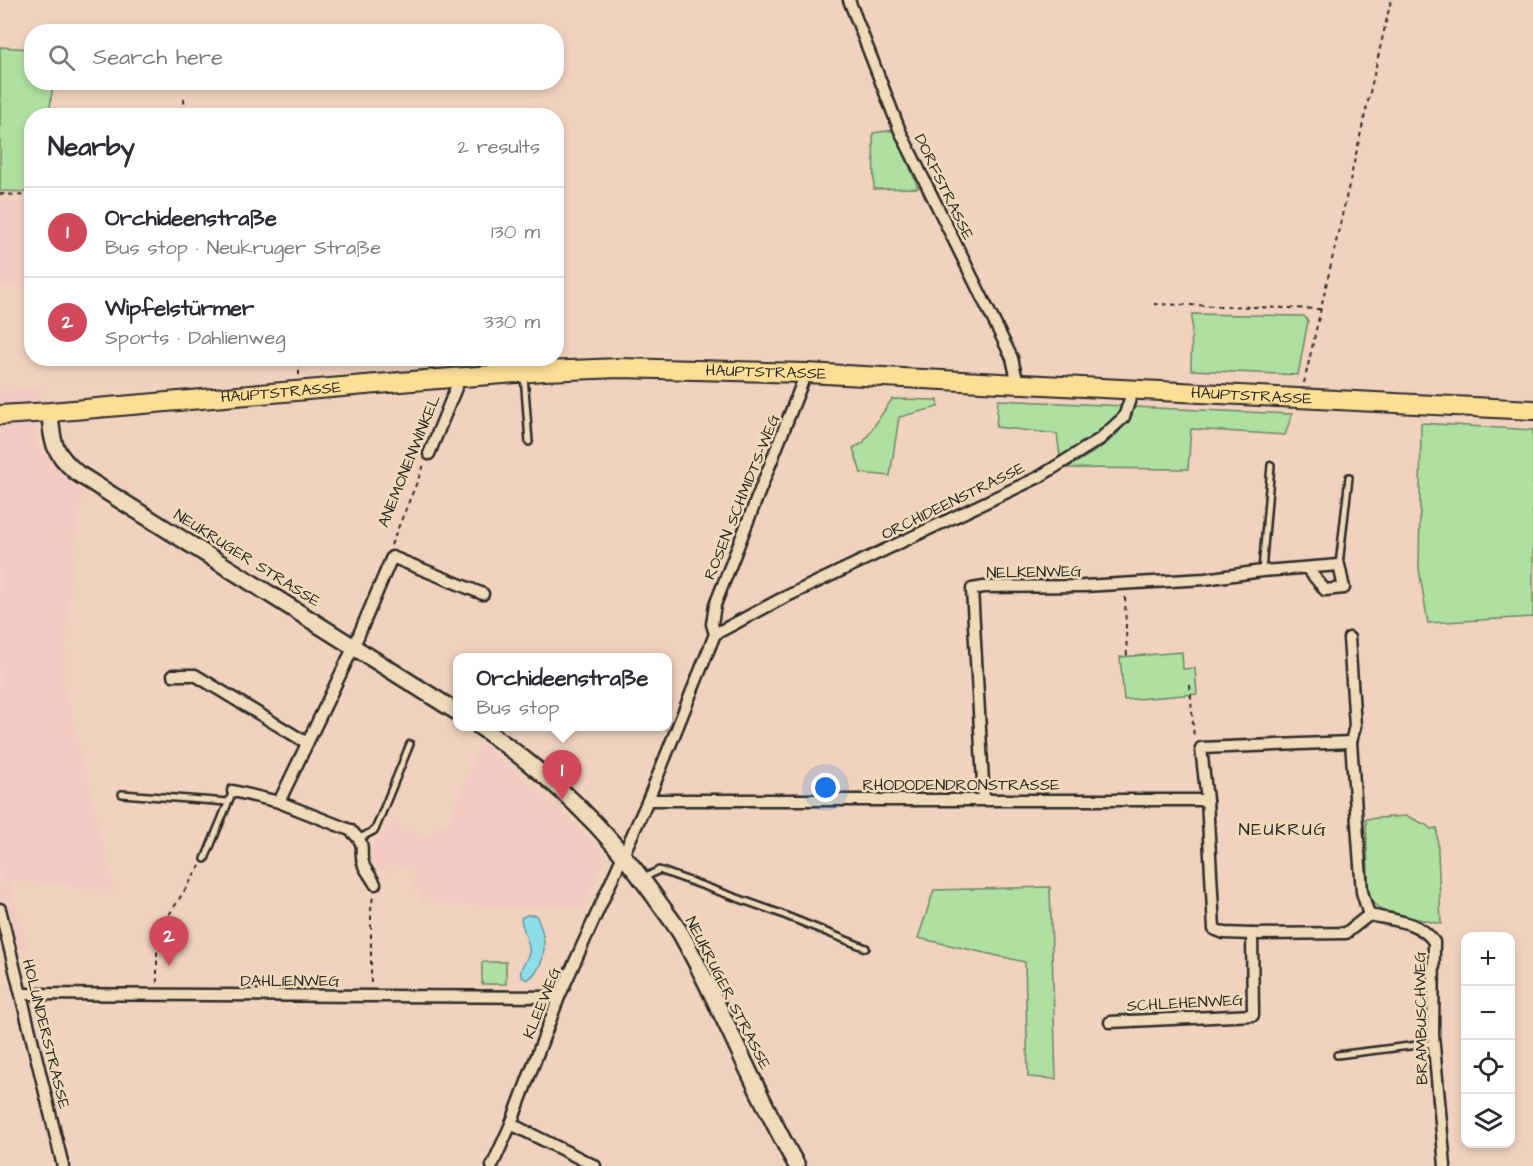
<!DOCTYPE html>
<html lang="en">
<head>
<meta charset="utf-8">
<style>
  :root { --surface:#fff; --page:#f7f7f7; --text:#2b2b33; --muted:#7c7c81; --line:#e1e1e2; --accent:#d1495b }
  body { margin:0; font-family:"Architects Daughter",sans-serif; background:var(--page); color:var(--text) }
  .controls { position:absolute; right:18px; bottom:18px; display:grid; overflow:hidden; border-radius:12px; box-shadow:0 3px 9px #0003 }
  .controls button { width:54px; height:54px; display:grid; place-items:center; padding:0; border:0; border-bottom:2px solid var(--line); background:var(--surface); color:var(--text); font:30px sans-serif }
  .you { position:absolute; left:826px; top:788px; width:21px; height:21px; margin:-15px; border:4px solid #fff; border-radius:50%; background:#1a73e8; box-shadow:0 0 0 9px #1a73e833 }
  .badge { display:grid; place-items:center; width:39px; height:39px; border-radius:50%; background:var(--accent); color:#fff; font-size:20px; font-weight:700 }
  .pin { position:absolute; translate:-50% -50px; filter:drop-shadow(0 2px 3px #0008) }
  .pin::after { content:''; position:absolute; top:32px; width:21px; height:18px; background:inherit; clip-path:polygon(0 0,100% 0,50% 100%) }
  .popup { position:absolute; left:453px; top:653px; width:219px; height:78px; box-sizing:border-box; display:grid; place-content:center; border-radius:12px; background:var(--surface); filter:drop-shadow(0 2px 4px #0005); font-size:20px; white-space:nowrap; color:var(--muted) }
  .popup b { font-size:22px; color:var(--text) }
  .popup::after { content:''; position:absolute; left:50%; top:100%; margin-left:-12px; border:12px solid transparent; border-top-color:var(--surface) }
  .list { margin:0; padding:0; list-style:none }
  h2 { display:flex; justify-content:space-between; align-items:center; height:78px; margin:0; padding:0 24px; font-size:26px }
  h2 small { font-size:20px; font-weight:400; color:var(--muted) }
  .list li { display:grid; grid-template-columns:39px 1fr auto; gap:18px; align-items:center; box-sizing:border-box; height:90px; padding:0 24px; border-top:2px solid var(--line) }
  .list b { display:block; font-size:22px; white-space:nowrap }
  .list p { margin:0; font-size:20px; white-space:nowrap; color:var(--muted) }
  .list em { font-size:20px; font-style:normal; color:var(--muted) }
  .icon { flex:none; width:33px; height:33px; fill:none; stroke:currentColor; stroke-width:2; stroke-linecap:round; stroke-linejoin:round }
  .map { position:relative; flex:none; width:1533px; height:1166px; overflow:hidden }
  .search { position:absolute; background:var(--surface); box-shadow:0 3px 9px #0003; left:24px; top:24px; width:540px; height:66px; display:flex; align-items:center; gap:15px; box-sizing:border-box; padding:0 21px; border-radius:24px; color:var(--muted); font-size:22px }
  .panel { position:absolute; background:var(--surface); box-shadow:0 3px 9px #0003; left:24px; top:108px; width:540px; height:258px; border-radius:24px }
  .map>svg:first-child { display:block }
</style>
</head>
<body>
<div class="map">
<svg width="1533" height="1166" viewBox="0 0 1533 1166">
  <rect width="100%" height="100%" fill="#f1d2bf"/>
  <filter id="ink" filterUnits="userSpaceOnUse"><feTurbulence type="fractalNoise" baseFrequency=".0167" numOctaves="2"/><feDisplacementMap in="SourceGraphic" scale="12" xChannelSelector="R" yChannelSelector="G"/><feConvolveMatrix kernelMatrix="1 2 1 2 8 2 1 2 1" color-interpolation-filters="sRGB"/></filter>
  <g filter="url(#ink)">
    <g fill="#f3cbc3">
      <path d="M 0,200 L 31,203 L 31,287 L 0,288 Z"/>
      <path d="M 41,387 L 35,443 L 83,491 L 72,572 L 63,680 L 115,891 L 9,880 L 28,948 L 0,951 L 0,391 Z"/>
      <path d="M 481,742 L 568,817 L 606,855 L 584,908 L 519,908 L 420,902 L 421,891 L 413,890 L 414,867 L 392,866 L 386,873 L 371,861 L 372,845 L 392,822 L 425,836 L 443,823 L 448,822 Z"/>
    </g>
    <g fill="#afe0a0" stroke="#6d8666" stroke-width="1.5">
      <path d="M 0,47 L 31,49 L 32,82 L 53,83 L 49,115 L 32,116 L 31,192 L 0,191 Z"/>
      <path d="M 895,130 L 918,188 L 874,189 L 873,133 Z"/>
      <path d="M 1192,314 L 1304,316 L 1308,321 L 1298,375 L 1191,370 Z"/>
      <path d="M 892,399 L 938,400 L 938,407 L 899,417 L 890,476 L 861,473 L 853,448 L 863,443 Z"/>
      <path d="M 998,400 L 1123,406 C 1115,432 1082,444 1060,456 L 1057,434 L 996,427 Z"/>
      <path d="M 1133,407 L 1292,414 L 1285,435 L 1191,429 L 1188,469 L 1067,468 C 1095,451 1122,440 1133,407 Z"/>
      <path d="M 1421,423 L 1533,430 L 1533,617 L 1428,623 L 1419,569 Z"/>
      <path d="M 1182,652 L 1183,669 L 1195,668 L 1197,694 L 1124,700 L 1120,657 Z"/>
      <path d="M 1407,816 L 1426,825 L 1431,829 L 1437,828 L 1441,924 L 1382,911 L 1369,899 L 1366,819 Z"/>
      <path d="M 1050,887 L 1056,1079 L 1028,1077 L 1025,962 L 918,938 L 934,890 Z"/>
      <rect x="482" y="962" width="24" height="22"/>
    </g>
    <path fill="#8ddee9" stroke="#66969d" stroke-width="1.5" d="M 527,915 L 536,915 C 547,937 549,965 527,980 L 521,976 C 519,966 527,962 529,953 C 531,943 522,930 521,918 Z"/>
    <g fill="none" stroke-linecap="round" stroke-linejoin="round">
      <defs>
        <g id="lane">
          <path d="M 524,375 L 529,442"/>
          <path d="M 1339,565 L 1349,477"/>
          <path d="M 1262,571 L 1271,465"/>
          <path d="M 122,794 L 228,802"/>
          <path d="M 360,838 L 375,830 L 410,744"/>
          <path d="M 205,859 L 233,791"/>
          <path d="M 644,878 L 659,870 L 779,913 L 866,948"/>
          <path d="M 1337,1055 L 1434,1043"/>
        </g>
        <g id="street">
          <path d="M 849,0 L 900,131 L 1012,358 L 1018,384"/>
          <path d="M 429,454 L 460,378"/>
          <path d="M 715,634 L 712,624 L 715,605 L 806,373"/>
          <path d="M 1349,638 L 1355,726 L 1351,742 L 1362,892 L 1369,915 C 1393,920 1420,921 1434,942 L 1433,1035 L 1445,1166"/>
          <path d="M 173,675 L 195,675 L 307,743"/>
          <path d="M 1351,742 L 1201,748 L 1207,800 L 1214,929 L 1224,933 L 1252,934 L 1346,933 L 1369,915"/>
          <path d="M 233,791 L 279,802 L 350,830 C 370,847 357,849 364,866 C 367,872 372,878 375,884"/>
          <path d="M 648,800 L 1207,800"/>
          <path d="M 984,800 L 972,589 L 984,587 L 1084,586 L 1205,579 L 1262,571 L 1339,565 L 1344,588 L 1325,590 L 1307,568"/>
          <path d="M 279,802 L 354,646 L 392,557 L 483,594"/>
          <path d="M 0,909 L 63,1166"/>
          <path d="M 21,994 L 559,997"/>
          <path d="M 1110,1022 L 1253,1015 L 1252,934"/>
          <path d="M 511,1124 L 595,1166"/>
          <path d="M 492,1166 L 511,1124 L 559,997 L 648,800 L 715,634 L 781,599 L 1039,477 L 1100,439 L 1124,417 L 1133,390"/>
        </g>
        <g id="secondary">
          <path d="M 50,412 C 52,443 53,452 77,473 L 457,712"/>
          <path d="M 479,726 C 550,775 605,826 655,897 C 663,909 673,921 681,934 C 723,1009 754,1091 797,1166"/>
        </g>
        <g id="primary">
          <path id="s1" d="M 0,415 L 50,412 L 412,381 L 544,371 L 620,368 L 806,373 L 1533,410"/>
        </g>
      </defs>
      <use href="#lane" stroke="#2b2b2b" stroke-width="10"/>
      <use href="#street" stroke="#2b2b2b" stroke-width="15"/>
      <use href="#secondary" stroke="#2b2b2b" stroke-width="20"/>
      <use href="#primary" stroke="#2b2b2b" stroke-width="22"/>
      <g stroke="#2b2b2b" stroke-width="2" stroke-dasharray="4.5 4.5" stroke-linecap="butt">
        <path d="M 184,99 L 185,116"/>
        <path d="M 0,194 L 32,196"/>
        <path d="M 1154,304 L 1320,309"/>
        <path d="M 299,375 L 299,364 L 301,358"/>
        <path d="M 1304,383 L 1391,0"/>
        <path d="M 391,545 L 424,465"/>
        <path d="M 1125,597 L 1127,660"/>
        <path d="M 1190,685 L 1194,739"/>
        <path d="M 157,983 L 157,934 L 200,866"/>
        <path d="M 371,983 L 371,910 L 373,896"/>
      </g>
      <use href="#lane" stroke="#efdbb9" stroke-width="5"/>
      <use href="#street" stroke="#efdbb9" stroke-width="10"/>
      <use href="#secondary" stroke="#efdbb9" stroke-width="15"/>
      <use href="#primary" stroke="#fcde96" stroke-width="18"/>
    </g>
  </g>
  <g text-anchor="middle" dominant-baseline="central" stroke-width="5" stroke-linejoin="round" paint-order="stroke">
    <g font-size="16" fill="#2b2b2b" stroke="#efdbb9">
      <text transform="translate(944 187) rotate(64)">DORFSTRASSE</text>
      <text stroke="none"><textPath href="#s1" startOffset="768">HAUPTSTRASSE</textPath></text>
      <text stroke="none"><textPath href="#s1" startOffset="282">HAUPTSTRASSE</textPath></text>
      <text stroke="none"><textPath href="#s1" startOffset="1254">HAUPTSTRASSE</textPath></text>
      <text transform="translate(409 461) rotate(-68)">ANEMONENWINKEL</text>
      <text transform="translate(742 497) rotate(-68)">ROSEN SCHMIDTS-WEG</text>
      <text transform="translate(953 501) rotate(-26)">ORCHIDEENSTRASSE</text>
      <text transform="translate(247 558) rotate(32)">NEUKRUGER STRASSE</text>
      <text transform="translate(1034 572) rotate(-1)">NELKENWEG</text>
      <text x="961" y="785">RHODODENDRONSTRASSE</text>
      <text x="290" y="981">DAHLIENWEG</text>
      <text transform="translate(728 993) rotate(63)">NEUKRUGER STRASSE</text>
      <text transform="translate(542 1003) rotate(-68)">KLEEWEG</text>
      <text transform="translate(1185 1003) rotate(-3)">SCHLEHENWEG</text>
      <text transform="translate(1421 1018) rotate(-91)">BRAMBUSCHWEG</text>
      <text transform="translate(46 1034) rotate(76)">HOLUNDERSTRASSE</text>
    </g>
    <g font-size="18" letter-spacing="1.5" fill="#2b2b2b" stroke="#efdbb9">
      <text x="1283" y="829">NEUKRUG</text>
    </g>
  </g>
</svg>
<div class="controls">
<button>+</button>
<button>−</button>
<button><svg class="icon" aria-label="locate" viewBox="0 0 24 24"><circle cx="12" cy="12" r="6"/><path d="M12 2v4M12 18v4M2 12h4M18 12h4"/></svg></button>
<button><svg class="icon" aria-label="layers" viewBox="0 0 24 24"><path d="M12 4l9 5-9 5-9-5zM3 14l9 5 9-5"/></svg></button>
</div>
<div class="you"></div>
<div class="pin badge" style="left:562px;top:800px">1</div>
<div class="popup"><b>Orchideenstraße</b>Bus stop</div>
<div class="pin badge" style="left:169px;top:966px">2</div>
<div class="search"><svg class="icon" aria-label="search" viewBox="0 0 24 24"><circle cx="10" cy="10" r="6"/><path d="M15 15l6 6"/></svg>Search here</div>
<section class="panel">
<h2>Nearby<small>2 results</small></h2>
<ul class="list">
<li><span class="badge">1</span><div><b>Orchideenstraße</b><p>Bus stop · Neukruger Straße</p></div><em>130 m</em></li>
<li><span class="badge">2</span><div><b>Wipfelstürmer</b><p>Sports · Dahlienweg</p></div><em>330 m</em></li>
</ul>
</section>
</div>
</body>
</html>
